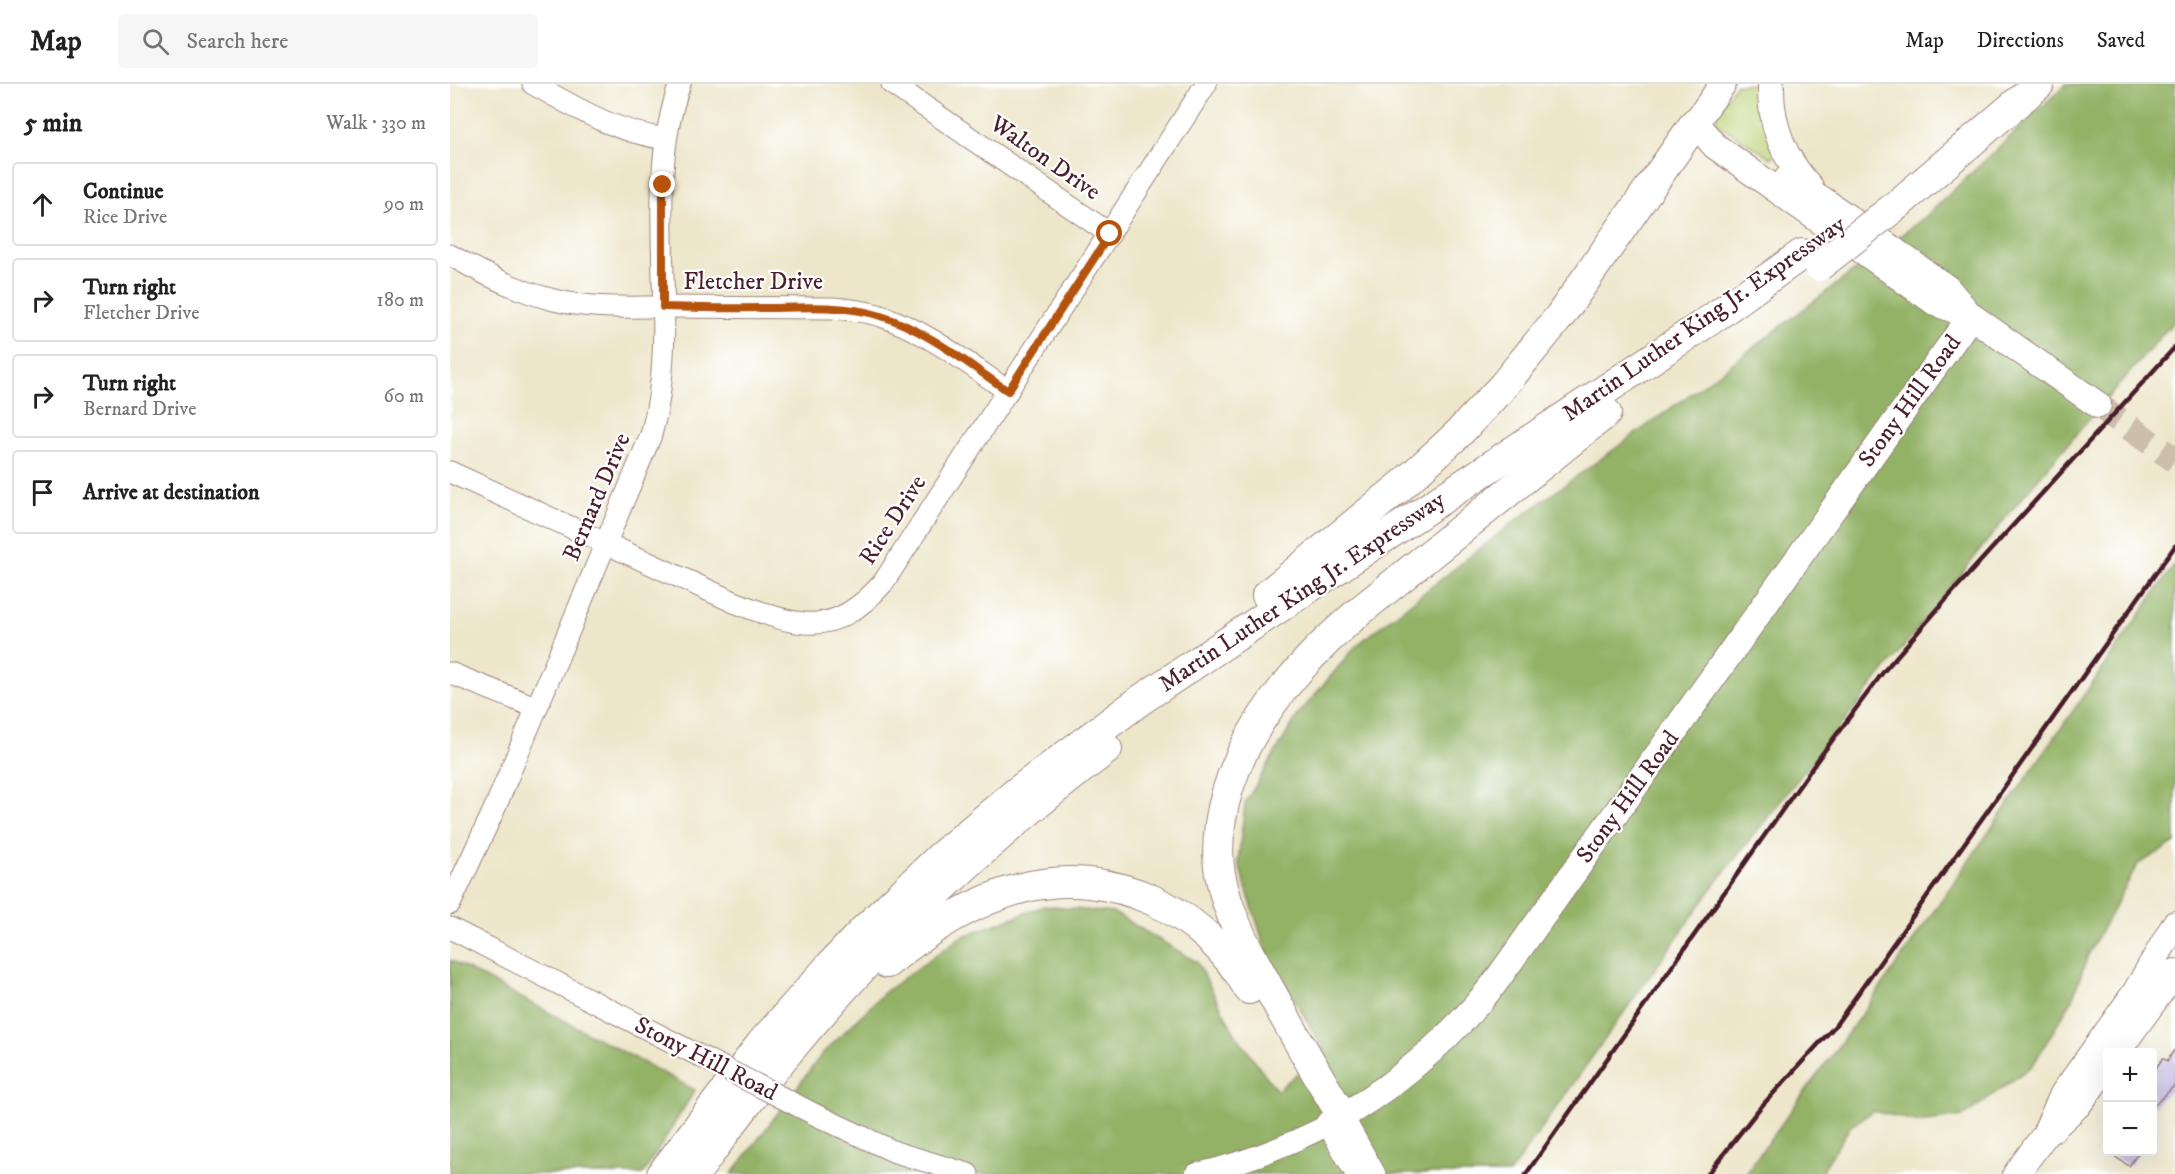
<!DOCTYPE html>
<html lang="en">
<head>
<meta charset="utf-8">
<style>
  :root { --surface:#fff; --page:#f6f6f6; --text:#202124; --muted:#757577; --line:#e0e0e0 }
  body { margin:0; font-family:"IM FELL DW Pica",serif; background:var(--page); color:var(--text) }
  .controls { position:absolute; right:18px; bottom:18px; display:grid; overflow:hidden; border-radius:6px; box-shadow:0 6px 24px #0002 }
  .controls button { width:54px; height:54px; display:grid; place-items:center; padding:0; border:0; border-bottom:2px solid var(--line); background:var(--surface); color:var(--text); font:30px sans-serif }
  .stop { position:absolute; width:18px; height:18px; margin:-14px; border:4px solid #b45309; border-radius:50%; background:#fff }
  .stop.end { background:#b45309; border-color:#fff; box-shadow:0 2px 6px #0008 }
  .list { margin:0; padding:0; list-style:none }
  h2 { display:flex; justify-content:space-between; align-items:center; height:78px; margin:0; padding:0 24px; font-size:26px }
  h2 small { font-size:20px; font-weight:400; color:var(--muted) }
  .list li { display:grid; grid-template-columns:39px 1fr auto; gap:18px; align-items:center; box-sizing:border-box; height:84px; margin:0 12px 12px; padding:0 12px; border:2px solid var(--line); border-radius:6px }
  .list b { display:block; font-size:22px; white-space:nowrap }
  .list p { margin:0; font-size:20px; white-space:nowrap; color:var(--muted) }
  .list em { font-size:20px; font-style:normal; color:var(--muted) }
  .icon { flex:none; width:33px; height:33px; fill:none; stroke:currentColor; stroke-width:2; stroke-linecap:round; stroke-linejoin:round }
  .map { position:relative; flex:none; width:1725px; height:1090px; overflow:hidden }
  header { display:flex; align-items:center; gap:36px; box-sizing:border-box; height:84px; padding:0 30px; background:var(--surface); border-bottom:2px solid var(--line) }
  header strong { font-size:28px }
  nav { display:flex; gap:33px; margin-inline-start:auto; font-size:21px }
  .search { width:420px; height:54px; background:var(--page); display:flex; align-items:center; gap:15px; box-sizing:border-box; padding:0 21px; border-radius:6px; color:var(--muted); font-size:22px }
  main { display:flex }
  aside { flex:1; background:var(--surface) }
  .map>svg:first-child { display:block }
</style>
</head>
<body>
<header>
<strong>Map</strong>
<div class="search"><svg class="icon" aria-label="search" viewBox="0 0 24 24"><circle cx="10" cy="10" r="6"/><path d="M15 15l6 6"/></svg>Search here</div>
<nav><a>Map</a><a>Directions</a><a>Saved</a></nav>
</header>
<main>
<aside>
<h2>5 min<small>Walk · 330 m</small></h2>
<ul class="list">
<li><svg class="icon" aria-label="ahead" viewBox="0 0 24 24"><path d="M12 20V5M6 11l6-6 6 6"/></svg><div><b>Continue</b><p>Rice Drive</p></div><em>90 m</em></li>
<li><svg class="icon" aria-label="right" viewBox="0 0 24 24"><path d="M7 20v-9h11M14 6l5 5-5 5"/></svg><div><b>Turn right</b><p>Fletcher Drive</p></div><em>180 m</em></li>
<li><svg class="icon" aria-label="right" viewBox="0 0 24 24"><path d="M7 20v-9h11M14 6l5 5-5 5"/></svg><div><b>Turn right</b><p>Bernard Drive</p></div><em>60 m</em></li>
<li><svg class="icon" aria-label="arrive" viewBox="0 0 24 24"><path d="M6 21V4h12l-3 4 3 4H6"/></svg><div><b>Arrive at destination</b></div></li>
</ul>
</aside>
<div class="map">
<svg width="1725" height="1090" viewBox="0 0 1725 1090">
  <rect width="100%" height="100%" fill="#fff"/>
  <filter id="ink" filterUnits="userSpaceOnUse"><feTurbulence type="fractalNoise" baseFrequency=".0167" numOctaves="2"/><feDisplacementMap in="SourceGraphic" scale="12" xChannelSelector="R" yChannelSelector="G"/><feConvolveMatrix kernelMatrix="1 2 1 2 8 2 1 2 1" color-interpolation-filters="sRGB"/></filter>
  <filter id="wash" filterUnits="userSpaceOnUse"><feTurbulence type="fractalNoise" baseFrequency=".008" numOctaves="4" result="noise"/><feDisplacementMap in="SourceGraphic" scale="24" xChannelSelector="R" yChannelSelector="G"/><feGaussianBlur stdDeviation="1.35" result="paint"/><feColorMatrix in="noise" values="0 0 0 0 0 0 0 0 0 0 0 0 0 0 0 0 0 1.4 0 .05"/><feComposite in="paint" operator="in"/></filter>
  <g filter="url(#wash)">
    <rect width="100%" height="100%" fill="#ede6ca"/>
    <path fill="#bad074" stroke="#827850" stroke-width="1.5" d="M 1286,0 L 1314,0 L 1328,68 L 1321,74 L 1265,38 L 1266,29 Z"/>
    <g fill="#93b266" stroke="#6e6848" stroke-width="1.5">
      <path d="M 1616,0 L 1725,0 L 1725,236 L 1573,412 L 1268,796 L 1059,1090 L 282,1090 L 372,970 L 435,908 L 511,853 L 594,822 L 664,829 L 747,878 L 784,948 L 827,1007 L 874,966 L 816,867 L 788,778 L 795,719 L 848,631 L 906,562 L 1065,437 L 1275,285 L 1476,132 Z"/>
      <path d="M 1725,480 L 1725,759 L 1688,780 L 1638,871 L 1622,916 L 1583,981 L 1514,1032 L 1469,1038 L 1423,1027 L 1400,1043 L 1370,1090 L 1295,1090 L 1422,916 Z"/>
      <path d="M 0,876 L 245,1006 L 193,1090 L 0,1090 Z"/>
    </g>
    <g id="blocks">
      <g fill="#bbace2">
        <path d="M 1725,965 L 1725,1001 L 1702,1024 L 1702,989 L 1713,974 L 1717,977 Z"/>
        <path d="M 1658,1068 L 1689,1068 L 1679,1082 Z"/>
      </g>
    </g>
  </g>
  <g filter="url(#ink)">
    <use href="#blocks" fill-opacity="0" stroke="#9c827a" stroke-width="1.5"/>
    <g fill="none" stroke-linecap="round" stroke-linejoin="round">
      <path stroke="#ccbeaa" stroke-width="26" stroke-dasharray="26 13" stroke-linecap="butt" d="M 1648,321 L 1725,376"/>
      <defs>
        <g id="minor">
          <path d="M 83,0 C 128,25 165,48 216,55"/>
          <path d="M 442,0 L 660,150"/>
          <path d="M 0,171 C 33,190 67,207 104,216 C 140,225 177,223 213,223 C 270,223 326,224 382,224 C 398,225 413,227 428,231 C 476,246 518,280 558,307"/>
          <path d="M 0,388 L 284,518 C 348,543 382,556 433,499 L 756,0"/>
          <path d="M 0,589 L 87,624"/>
          <path d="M 0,820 L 44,726 L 201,351 C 233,238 190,109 230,0"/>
          <path d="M 0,844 L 240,967"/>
          <path d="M 366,1031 L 445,1068 L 518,1090"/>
          <path d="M 893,1033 L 925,1090"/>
          <path d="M 746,1090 C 793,1079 835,1063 878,1041 L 906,1090"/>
        </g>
        <g id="major">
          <path d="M 1321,0 C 1320,39 1333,74 1360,103"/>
          <path d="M 1245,39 L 1265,62 L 1486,219 L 1521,232 L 1648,321"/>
          <path d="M 1245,39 L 1273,0"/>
          <path d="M 1337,95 L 1373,116 L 1497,204 L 1519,230"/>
          <path d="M 1667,968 L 1725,888"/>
          <path d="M 878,1041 C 943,1004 997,959 1044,900 L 1521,232"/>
          <path d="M 1601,1046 L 1628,1021 L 1658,981"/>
          <path d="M 1566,1090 L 1594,1052 L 1613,1010 L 1685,909 L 1725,840"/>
        </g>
        <g id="highway">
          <path d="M 1447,121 L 1589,0"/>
          <path d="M 817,511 L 951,402 L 1008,350 L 1053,302 L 1110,232 L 1245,39"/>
          <path d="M 437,879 C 477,846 522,817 572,804 C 662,781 755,826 799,905"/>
          <path d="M 893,1033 C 870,996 848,957 827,919 C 804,877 779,838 770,790 C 767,774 768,757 770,740 C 783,651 848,578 916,522 L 1156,329"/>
          <path d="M 212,1090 L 311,960 L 379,883 L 414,846 L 489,774 L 568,707 L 692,615 L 1263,234 L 1352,170"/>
          <path d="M 245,1090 C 359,927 497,785 657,665"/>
        </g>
      </defs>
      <use href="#minor" stroke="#9c827a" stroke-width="23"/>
      <use href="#major" stroke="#9c827a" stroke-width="28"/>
      <use href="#highway" stroke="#9c827a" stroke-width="32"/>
      <use href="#minor" stroke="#fff" stroke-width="21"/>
      <use href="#major" stroke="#fff" stroke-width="26"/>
      <use href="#highway" stroke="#fff" stroke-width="30"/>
      <g stroke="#4a1f2b" stroke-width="4.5">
        <path d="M 1076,1090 L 1369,674 L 1434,587 L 1507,503 L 1725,263"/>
        <path d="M 1258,1090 L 1309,1025 L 1385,942 L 1725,462"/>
      </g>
      <defs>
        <path id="minor-bridge" d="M 240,967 L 366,1031"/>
        <path id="highway-bridge" d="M 1369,182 L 1447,121"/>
      </defs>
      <use href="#minor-bridge" stroke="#9c827a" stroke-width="23" stroke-linecap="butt"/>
      <use href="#highway-bridge" stroke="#9c827a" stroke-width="32" stroke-linecap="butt"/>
      <use href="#minor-bridge" stroke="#fff" stroke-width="21"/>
      <use href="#highway-bridge" stroke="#fff" stroke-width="30"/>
    </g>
  </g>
  <g fill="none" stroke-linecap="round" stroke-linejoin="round" filter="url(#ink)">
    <path stroke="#b45309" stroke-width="8" d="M 213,101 L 213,223 C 245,224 277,225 309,224 C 349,224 389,220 428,231 C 476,245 518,280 558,307 L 660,150"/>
  </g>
  <g text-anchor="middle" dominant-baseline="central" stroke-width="4.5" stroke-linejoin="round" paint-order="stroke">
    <g font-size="24" fill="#4a1f2b" stroke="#fff">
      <text transform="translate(595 74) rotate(35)">Walton Drive</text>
      <text x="303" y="198">Fletcher Drive</text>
      <text transform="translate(1254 235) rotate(-35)">Martin Luther King Jr. Expressway</text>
      <text transform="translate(1460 317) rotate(-54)">Stony Hill Road</text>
      <text transform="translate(147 413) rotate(-67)">Bernard Drive</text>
      <text transform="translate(443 436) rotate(-57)">Rice Drive</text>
      <text transform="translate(852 508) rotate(-34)">Martin Luther King Jr. Expressway</text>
      <text transform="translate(1178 713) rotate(-54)">Stony Hill Road</text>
      <text transform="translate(256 975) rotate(27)">Stony Hill Road</text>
    </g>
  </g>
</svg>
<div class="controls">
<button>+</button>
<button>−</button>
</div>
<div class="stop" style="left:660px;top:150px"></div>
<div class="stop end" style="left:213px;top:101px"></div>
</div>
</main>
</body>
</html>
